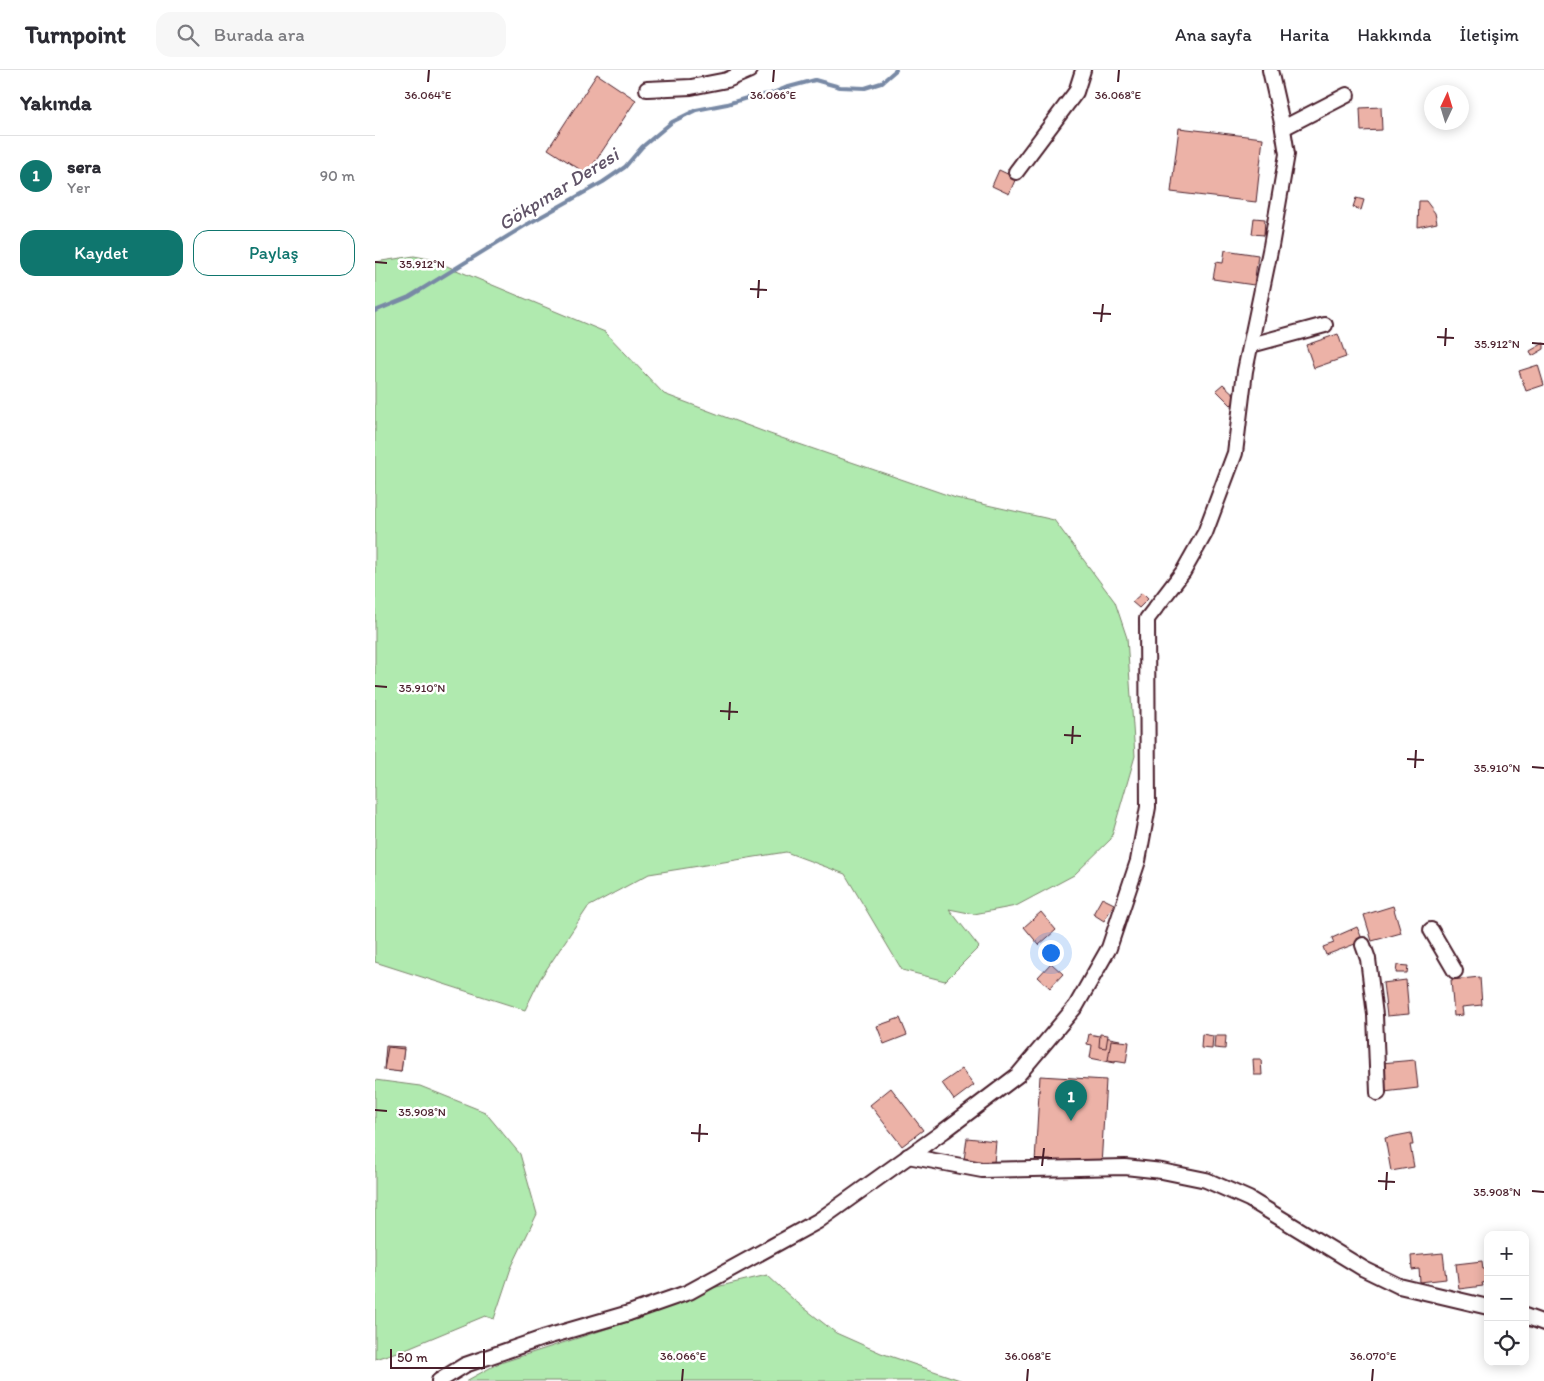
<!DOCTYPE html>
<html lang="tr">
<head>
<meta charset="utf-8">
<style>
  :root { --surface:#fff; --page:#f7f7f7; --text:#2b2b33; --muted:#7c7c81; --line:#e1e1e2; --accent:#0f766e }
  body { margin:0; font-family:Itim,sans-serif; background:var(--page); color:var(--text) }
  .controls { position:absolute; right:15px; bottom:15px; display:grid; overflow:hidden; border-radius:10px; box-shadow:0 2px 12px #0003 }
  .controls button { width:45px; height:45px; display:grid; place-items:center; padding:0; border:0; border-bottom:1px solid var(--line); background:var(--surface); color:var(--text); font:25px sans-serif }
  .compass { position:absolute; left:1049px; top:15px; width:45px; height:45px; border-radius:50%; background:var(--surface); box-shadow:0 2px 12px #0003; rotate:4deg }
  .scale { position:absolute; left:15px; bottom:12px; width:95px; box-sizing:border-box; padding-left:5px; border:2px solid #4a1f2b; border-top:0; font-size:14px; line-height:18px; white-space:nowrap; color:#4a1f2b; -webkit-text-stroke:4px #fff; paint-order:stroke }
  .you { position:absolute; left:675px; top:882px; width:18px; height:18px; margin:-12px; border:4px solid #fff; border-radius:50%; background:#1a73e8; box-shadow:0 0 0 8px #1a73e833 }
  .badge { display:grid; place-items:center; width:32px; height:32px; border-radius:50%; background:var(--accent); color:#fff; font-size:16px; font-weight:700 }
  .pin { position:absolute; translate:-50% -41px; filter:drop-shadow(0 1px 2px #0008) }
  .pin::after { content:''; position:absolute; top:26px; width:18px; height:15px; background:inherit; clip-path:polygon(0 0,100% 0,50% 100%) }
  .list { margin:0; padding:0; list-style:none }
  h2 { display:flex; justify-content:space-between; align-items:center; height:65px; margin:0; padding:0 20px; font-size:21px }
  h2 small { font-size:16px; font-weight:400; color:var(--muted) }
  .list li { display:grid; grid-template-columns:32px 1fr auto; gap:15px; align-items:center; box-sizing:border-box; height:80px; padding:0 20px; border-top:1px solid var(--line) }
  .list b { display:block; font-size:19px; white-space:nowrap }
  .list p { margin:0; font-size:16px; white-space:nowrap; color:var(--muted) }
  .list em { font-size:16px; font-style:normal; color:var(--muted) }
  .actions { display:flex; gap:10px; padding:15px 20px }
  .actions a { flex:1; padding:11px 0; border:1px solid var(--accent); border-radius:15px; text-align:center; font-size:18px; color:var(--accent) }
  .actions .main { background:var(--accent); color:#fff }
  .icon { flex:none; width:28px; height:28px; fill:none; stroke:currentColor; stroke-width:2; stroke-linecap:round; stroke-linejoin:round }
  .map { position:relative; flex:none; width:1169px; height:1311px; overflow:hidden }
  header { display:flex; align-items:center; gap:30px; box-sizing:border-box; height:70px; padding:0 25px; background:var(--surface); border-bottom:1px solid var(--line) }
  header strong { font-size:24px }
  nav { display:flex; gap:28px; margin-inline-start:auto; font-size:18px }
  .search { width:350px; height:45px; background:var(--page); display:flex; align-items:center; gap:12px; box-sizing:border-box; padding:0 18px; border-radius:15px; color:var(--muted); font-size:19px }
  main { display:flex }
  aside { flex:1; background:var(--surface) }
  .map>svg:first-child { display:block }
</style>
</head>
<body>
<header>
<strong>Turnpoint</strong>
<div class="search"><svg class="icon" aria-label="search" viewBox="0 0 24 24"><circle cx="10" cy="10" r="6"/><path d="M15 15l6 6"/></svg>Burada ara</div>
<nav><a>Ana sayfa</a><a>Harita</a><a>Hakkında</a><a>İletişim</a></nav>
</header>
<main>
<aside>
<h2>Yakında<small></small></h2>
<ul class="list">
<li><span class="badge">1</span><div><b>sera</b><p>Yer</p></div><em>90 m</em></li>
</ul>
<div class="actions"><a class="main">Kaydet</a><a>Paylaş</a></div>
</aside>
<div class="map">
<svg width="1169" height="1311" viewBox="0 0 1169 1311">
  <rect width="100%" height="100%" fill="#fff"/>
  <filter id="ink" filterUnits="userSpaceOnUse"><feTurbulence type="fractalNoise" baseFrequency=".02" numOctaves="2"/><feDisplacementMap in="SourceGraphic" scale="10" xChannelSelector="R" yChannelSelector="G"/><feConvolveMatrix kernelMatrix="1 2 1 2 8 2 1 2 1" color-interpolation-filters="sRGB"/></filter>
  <g filter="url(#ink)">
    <g fill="#b0eaaf" stroke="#7d846d">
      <path d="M 39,186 L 55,189 L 230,262 L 289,324 L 395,364 L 581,428 L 679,450 L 740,532 L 752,568 L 760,686 L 736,769 L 699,805 L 641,836 L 599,844 L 574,839 L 604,877 L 570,911 L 527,900 L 470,804 L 411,782 L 274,804 L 213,837 L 165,909 L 150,940 L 0,892 L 0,192 Z"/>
      <path d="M 0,1010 L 45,1016 L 110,1042 L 145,1084 L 162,1144 L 136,1198 L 119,1249 L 110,1246 L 28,1280 L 0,1289 Z"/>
      <path d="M 392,1205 L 419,1230 L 461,1263 L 506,1283 L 588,1311 L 91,1311 L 122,1294 L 259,1250 L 337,1218 Z"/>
    </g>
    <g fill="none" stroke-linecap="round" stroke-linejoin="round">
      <path stroke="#7889a5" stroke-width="4" d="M 0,241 L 34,227 L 151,155 L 228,112 L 250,97 L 267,77 L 297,52 L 321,40 L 352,34 L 375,27 L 395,24 L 410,18 L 440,10 L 465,17 L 490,18 L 506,13 L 521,0"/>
    </g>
    <g fill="#ecb2a7" stroke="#4a1f2b">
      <path d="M 222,4 L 261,30 L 212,104 L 173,79 Z"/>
      <path d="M 1006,37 L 1007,60 L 986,61 L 985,38 Z"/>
      <path d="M 804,58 L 888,68 L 881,132 L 796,122 Z"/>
      <path d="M 624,100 L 641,108 L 634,124 L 617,116 Z"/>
      <path d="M 981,128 L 989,130 L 986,140 L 978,137 Z"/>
      <path d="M 1044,131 L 1051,131 L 1060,143 L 1062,153 L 1043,157 Z"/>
      <path d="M 879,148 L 890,149 L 889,165 L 877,164 Z"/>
      <path d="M 850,180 L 883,185 L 879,215 L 838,209 L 841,192 L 848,193 Z"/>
      <path d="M 963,264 L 971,287 L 939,298 L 931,275 Z"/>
      <path d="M 1169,273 L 1169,279 L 1157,286 L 1155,281 Z"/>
      <path d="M 1163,295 L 1169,315 L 1151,321 L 1144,301 Z"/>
      <path d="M 848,314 L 863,328 L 856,335 L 841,320 Z"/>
      <path d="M 767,523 L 773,529 L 764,538 L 757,532 Z"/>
      <path d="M 727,828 L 739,834 L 729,851 L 718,844 Z"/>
      <path d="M 1018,836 L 1026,863 L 997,871 L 989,845 Z"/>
      <path d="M 666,842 L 681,860 L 664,875 L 649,857 Z"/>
      <path d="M 982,857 L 988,871 L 951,885 L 948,877 L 959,873 L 957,868 Z"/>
      <path d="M 676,893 L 688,904 L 675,918 L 663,907 Z"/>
      <path d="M 1022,895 L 1033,896 L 1032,903 L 1021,903 Z"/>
      <path d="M 1105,907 L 1107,935 L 1087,937 L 1088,945 L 1079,946 L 1076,910 Z"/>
      <path d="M 1031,910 L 1034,944 L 1012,946 L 1008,913 Z"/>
      <path d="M 525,948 L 532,965 L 509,974 L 502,956 Z"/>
      <path d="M 714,964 L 745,970 L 740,993 L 715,988 L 717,975 L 712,974 Z"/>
      <path d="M 725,964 L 733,965 L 731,978 L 724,977 Z"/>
      <path d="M 827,964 L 838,966 L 837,979 L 826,978 Z"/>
      <path d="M 840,966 L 851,966 L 850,979 L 839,978 Z"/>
      <path d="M 736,970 L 754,972 L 751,993 L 733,990 Z"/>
      <path d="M 11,976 L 29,977 L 26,1002 L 9,999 Z"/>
      <path d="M 13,977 L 29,979 L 26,1002 L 9,1000 Z"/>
      <path d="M 878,989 L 886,989 L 887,1005 L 879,1005 Z"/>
      <path d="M 1040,990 L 1043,1018 L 1009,1022 L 1006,993 Z"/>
      <path d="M 587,999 L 599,1015 L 579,1030 L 567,1013 Z"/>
      <path d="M 665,1006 L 731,1010 L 726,1096 L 660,1092 Z"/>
      <path d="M 516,1018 L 548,1060 L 527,1076 L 495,1035 Z"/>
      <path d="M 1036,1063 L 1038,1075 L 1035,1075 L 1039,1097 L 1016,1101 L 1010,1068 Z"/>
      <path d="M 592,1068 L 621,1071 L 619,1093 L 589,1090 Z"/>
      <path d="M 1068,1183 L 1071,1209 L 1045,1212 L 1044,1199 L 1037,1200 L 1036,1186 Z"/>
      <path d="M 1107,1191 L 1108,1199 L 1113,1199 L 1113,1212 L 1107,1213 L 1108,1216 L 1084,1219 L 1081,1194 Z"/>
    </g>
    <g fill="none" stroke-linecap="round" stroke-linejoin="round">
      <defs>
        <g id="minor">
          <path d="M 272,19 L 316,17 L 352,10 L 375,0"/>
          <path d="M 908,58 L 972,25"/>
          <path d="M 641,102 L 701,22 L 708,0"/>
          <path d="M 876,275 L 950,255"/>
          <path d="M 1056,860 L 1080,901"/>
          <path d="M 988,875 L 993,889 L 1000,945 L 1003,1023"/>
          <path d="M 533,1086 L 607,1100 L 750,1097 L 787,1101 L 831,1110 L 874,1129 L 989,1199 L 1024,1216 L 1113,1237"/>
          <path d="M 1150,1246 L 1169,1253"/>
          <path d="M 64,1311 L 90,1295 L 168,1268 L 254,1243 L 314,1222 L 443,1151 L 569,1061 L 643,1005 L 701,936 L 734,878 L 763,791 L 773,737 L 772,549 L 808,502 L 830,463 L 860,383 L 870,301 L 896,176 L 912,84 L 907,53 L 895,0"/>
        </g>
      </defs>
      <use href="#minor" stroke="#4a1f2b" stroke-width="18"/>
      <use href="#minor" stroke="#fff" stroke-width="14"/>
    </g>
  </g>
  <path fill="none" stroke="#4a1f2b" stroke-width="2" d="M 53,12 L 54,0M 398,12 L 399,0M 743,12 L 744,0M 0,192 L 12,193M 375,219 L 392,220M 383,228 L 384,210M 718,243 L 736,244M 726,252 L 728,234M 1062,267 L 1079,268M 1157,273 L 1169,274M 1070,276 L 1071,258M 0,616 L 12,617M 345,641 L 363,642M 354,650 L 355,632M 689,665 L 706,666M 697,674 L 698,656M 1032,689 L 1049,690M 1157,697 L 1169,698M 1040,698 L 1041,680M 0,1040 L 12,1041M 316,1063 L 333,1064M 324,1072 L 325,1054M 659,1087 L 677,1088M 667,1096 L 669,1078M 1003,1111 L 1020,1112M 1011,1120 L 1012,1102M 1157,1121 L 1169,1122M 307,1311 L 308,1299M 652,1311 L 653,1299M 997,1311 L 998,1299"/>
  <g text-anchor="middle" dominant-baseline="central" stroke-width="5" stroke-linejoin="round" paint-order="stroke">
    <g font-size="20" font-style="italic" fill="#615468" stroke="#fff">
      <text transform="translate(183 119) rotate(-32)">Gökpınar Deresi</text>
    </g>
  </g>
  <g font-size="12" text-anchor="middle" fill="#4a1f2b" stroke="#fff" stroke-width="5" stroke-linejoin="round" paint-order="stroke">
    <text x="398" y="29">36.066°E</text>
    <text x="743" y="29">36.068°E</text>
    <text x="53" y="29">36.064°E</text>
    <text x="47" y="198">35.912°N</text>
    <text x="1122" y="278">35.912°N</text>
    <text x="47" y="622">35.910°N</text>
    <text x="1122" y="702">35.910°N</text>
    <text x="47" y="1046">35.908°N</text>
    <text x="1122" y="1126">35.908°N</text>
    <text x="308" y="1290">36.066°E</text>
    <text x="653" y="1290">36.068°E</text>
    <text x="998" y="1290">36.070°E</text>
  </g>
</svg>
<div class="controls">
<button>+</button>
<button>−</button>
<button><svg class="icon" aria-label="locate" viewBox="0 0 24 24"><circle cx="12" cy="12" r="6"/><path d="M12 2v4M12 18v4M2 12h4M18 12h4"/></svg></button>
</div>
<svg class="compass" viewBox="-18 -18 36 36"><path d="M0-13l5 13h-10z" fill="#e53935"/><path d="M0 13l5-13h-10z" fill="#7c7c81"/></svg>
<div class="scale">50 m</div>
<div class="you"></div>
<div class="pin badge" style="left:696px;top:1051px">1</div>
</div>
</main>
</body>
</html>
